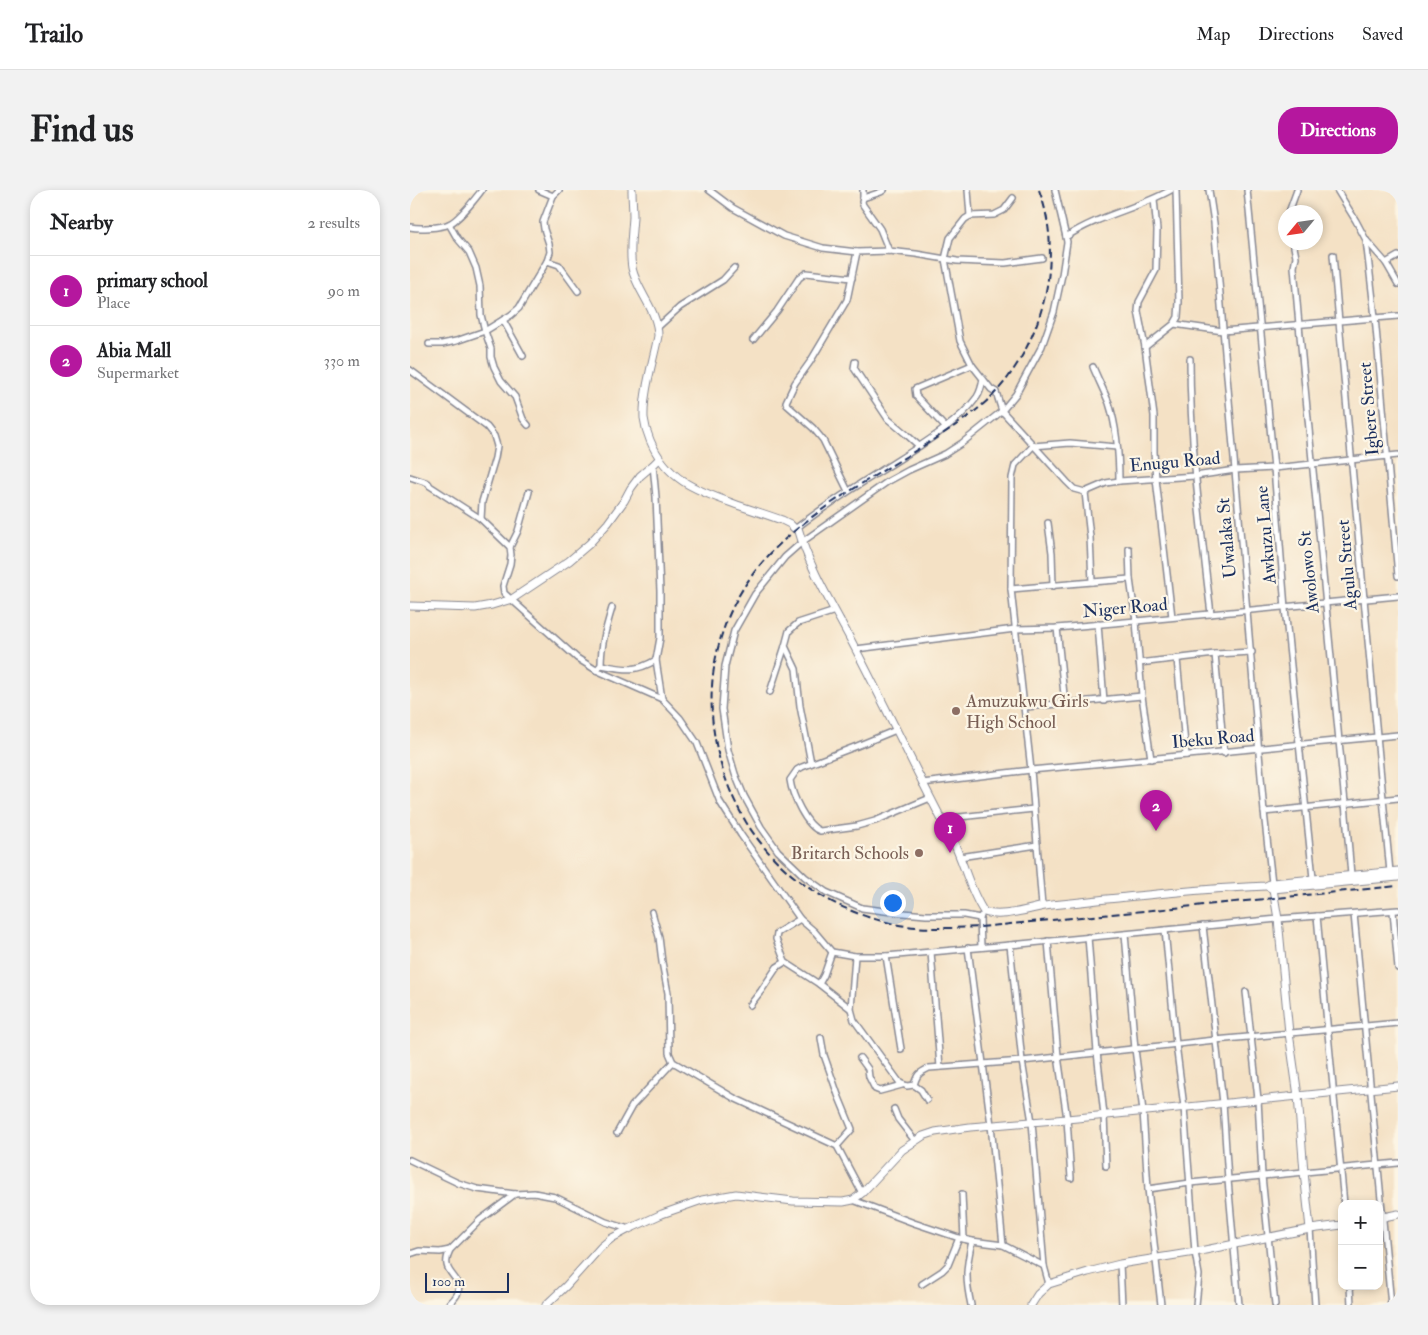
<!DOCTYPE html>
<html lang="en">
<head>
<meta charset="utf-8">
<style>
  :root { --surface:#fff; --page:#f2f2f2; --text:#202124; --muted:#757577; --line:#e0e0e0; --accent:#b5179e }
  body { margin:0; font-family:"IM FELL Double Pica",serif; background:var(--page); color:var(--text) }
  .controls { position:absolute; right:15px; bottom:15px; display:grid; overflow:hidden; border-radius:10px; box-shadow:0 2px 8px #0003 }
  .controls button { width:45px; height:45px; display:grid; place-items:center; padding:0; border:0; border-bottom:1px solid var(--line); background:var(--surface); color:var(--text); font:25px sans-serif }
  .compass { position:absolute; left:868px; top:15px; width:45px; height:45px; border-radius:50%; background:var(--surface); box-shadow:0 2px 8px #0003; rotate:241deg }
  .scale { position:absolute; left:15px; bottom:12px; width:84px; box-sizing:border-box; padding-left:5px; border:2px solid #1b2f5e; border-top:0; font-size:14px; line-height:18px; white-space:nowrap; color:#1b2f5e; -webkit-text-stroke:4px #fcf5e5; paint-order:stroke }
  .you { position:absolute; left:482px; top:712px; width:18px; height:18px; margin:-12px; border:4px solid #fff; border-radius:50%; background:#1a73e8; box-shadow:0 0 0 8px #1a73e833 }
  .badge { display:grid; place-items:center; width:32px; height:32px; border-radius:50%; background:var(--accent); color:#fff; font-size:16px; font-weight:700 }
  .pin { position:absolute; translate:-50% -41px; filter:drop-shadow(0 1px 2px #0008) }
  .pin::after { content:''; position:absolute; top:26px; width:18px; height:15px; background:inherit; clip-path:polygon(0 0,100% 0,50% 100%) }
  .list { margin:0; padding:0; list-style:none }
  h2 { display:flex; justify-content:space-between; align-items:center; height:65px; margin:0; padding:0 20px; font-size:21px }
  h2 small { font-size:16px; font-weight:400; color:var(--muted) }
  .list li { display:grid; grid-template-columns:32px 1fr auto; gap:15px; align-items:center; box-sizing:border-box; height:70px; padding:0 20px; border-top:1px solid var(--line) }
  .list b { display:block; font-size:19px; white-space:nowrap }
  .list p { margin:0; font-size:16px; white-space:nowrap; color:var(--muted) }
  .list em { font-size:16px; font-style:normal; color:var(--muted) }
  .map { position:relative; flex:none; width:988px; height:1115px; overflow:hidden; border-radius:20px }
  header { display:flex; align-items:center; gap:30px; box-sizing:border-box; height:70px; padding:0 25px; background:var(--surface); border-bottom:1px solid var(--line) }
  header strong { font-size:24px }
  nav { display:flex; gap:28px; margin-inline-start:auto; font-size:18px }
  .intro { display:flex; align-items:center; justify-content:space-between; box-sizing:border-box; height:120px; padding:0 30px }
  h1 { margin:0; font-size:35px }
  .button { padding:12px 22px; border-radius:20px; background:var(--accent); color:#fff; font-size:18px; font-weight:700 }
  main { display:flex; gap:30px; padding:0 30px }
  aside { flex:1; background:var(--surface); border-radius:20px; box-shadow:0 2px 8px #0003 }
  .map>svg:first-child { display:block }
</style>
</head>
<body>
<header>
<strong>Trailo</strong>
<nav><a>Map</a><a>Directions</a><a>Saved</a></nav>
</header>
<div class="intro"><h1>Find us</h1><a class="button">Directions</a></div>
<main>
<aside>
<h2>Nearby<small>2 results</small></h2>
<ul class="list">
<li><span class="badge">1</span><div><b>primary school</b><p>Place</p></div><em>90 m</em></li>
<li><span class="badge">2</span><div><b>Abia Mall</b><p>Supermarket</p></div><em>330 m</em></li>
</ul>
</aside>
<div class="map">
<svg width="988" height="1115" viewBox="0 0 988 1115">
  <rect width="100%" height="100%" fill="#fcf5e5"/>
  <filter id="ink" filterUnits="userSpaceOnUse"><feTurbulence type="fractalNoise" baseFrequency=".02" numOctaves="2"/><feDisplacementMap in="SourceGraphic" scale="10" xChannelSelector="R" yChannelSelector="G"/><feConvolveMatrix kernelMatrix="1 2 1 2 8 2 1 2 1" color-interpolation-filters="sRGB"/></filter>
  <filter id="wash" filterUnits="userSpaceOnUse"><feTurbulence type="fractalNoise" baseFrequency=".0096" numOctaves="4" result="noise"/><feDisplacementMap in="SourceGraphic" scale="20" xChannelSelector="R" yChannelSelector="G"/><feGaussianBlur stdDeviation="1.12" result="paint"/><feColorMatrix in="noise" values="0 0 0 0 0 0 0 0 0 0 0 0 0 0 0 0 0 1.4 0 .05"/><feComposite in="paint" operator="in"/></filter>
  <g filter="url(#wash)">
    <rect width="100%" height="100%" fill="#f4e1c5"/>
  </g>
  <g filter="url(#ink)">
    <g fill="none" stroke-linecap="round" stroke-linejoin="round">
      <defs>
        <g id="street">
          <path d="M 129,0 L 143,6"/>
          <path d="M 299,0 L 323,18 L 374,46 L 413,58 L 447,62 L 479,61 L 506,64 L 547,71 L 570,72 L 595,73 L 632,68"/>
          <path d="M 453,0 L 453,8"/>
          <path d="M 474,0 L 471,2 L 453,8 L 452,12 L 453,15 L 470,39 L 479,61"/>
          <path d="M 558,0 L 560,26"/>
          <path d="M 645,0 L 656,47"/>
          <path d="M 799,0 L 804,33 L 854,622 L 862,693"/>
          <path d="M 837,0 L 864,278 L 875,418 L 903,688"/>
          <path d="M 927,0 L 946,31 L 956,50 L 976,73 L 988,94"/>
          <path d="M 603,8 L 594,20 L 584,25 L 560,26 L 555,29 L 540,48 L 535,69 L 550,151 L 562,175 L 581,199 L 586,202 L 592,221 L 657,292 L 664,299 L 675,302"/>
          <path d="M 744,9 L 747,40 L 746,80 L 729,112 L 728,121 L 735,157 L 744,226 L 744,262 L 746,289 L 762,427"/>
          <path d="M 879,22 L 887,0"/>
          <path d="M 39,34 L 47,48 L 59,62 L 66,78 L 70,96 L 71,125 L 75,141 L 81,159 L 81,167 L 84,177 L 91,191 L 105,207 L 113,229 L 118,235"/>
          <path d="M 0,37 C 9,39 30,38 39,34 C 50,29 64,10 72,0"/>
          <path d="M 956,50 L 965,127 L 988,386"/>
          <path d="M 883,52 L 886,67 L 884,77 L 889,135 L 935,613 L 941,685"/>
          <path d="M 923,65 L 954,409 L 980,682"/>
          <path d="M 137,71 L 149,75 L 168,101"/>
          <path d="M 976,73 L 988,66"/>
          <path d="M 93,130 L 113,166"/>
          <path d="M 764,134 L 768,127 L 769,112 L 766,0"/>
          <path d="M 248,137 L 270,117 L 313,90 L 324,78"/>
          <path d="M 343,150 L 367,121 L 389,88 L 396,83 L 442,88"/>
          <path d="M 19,154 L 32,154 L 46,151 L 75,141 L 101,125 L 109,118 L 137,71 L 140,62 L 139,54 L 134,39 L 133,32 L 143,6 L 149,0"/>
          <path d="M 735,157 L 764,134 L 813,141 L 988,126"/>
          <path d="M 780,169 C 780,255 791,339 801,424"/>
          <path d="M 445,172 L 444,178 L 478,229 L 497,245 L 509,256"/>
          <path d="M 683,177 C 688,189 694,201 699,213 C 707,238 709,265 709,291"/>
          <path d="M 0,180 L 77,237 L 84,246 L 87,256 L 85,268 L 72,312 L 71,329"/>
          <path d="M 535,237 L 506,206 L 505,199 L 562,175"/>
          <path d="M 243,275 L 246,307 L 250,401 L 250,448 L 246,470 L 252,509"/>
          <path d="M 0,287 L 18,293 L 20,296 L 71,329 L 100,357 L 101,365 L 100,374 L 93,396 L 94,403 L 167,468 L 186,480 L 252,509 L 270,528 L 287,553 L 310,612 L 331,645 L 390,729 L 405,742 L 422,762 L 445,766 L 476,766 L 600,755 L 868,729 L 988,720"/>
          <path d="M 438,301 L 413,250 L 403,238 L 377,215 L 376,212 L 385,193 L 400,172 L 437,110 L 447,62"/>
          <path d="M 638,333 L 642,363 L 643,396"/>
          <path d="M 385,339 C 415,316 446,296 477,277 C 505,259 548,234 567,207 C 571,201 572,195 573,189"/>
          <path d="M 100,357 L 108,341 L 119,302"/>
          <path d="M 719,359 L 720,389 L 726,431 L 732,506 L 741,569"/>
          <path d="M 720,389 L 682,392 L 680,347 L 675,302 L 696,293 L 709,291 L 785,286 L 825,280 L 864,278 L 988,265"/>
          <path d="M 601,399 L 682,392"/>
          <path d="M 688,434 L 694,511"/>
          <path d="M 647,438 L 655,514"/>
          <path d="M 375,456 L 386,479 L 390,516 L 401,573"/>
          <path d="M 446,459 L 605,439 L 647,438 L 726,431 L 988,406"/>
          <path d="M 805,464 L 814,563"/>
          <path d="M 767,469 L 776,565"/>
          <path d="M 729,473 L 805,464 L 842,462"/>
          <path d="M 191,475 C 191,455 196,438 202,418"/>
          <path d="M 186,480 L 191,475 C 214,479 224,483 246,470"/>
          <path d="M 360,502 L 375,456 L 379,441 L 388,433 L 425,421"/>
          <path d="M 615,517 L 732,506"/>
          <path d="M 486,540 L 447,556 L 392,577 L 387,580 L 380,590 C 382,605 396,636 410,641 L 447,636 L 465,631 L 520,608"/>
          <path d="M 512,593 L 621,580 L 988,545"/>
          <path d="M 854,622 L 988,608"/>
          <path d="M 531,629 L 624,619"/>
          <path d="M 550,667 L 627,655"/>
          <path d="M 632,716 L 621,580 L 601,399 L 602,288 L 605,275 L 623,256 L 660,253 L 707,257"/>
          <path d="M 983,721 L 988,778"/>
          <path d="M 242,722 L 249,747 L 252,772 L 258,803 L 259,863 L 263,872 L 324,908 L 427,956 L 452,1003"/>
          <path d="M 944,724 L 981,1115"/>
          <path d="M 907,726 L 934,1014"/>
          <path d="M 570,728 L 554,725 L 516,725 L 482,722 L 452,718 L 416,702 L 395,687 L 368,661 L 351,637 L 334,606 L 325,584 L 318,560 L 312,519 L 315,476 L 324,441 L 345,404 L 375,367 L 392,352 L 477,292 L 499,280 L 535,264 L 552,253 L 592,221 L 606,204 L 632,156 L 644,122 L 652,85 L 657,52 L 656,47 C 689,25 727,19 761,0"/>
          <path d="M 390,729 L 367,743 L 366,749 L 375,772 L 409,794 L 414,785 L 422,762"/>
          <path d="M 793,736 L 813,913 L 818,990 L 829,1115"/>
          <path d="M 755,740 L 766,854 L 774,917 L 785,1062 L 789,1085 L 786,1115"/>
          <path d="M 715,744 L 725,859 L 733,921 L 738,999 L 751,1115"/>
          <path d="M 678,747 L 687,862 L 694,925 L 696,976"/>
          <path d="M 638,751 L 648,866 L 657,929 L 661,988"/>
          <path d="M 600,755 L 612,871 L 622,932 L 634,1076 L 639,1094"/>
          <path d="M 571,757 L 570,728 L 571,726"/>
          <path d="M 558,758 L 581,935 L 593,1055"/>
          <path d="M 521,762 L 530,877"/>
          <path d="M 445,766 L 441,819 L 444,830 L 490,893 L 497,896 L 504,895"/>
          <path d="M 476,766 L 491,859"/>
          <path d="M 409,794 L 441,819"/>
          <path d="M 836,802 L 848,909 L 852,986 L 865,1115"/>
          <path d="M 340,815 L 351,801 L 367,777 L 375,772"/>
          <path d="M 411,848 L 414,865 L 428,905 L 442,939 L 427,956"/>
          <path d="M 450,868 L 458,879 L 459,887 L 465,899 L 470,901 L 492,895"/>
          <path d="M 517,910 L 511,900 L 504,895 C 507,884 509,883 519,878 L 612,871 L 805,850 L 988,833"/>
          <path d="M 484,919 L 488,929 L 505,951"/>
          <path d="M 207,943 L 222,916 L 263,872"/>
          <path d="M 0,970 L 48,993 L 67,999 L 105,1004 L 124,1003 L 145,1007 L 196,1032 L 219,1039"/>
          <path d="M 738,999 L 780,993 L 988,973"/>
          <path d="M 552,1004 L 554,1049"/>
          <path d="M 443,1010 L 504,1033 L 549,1048 L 562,1051 L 593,1055 L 634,1076"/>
          <path d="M 900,1039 L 905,1115"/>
          <path d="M 0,1064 L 9,1061 L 30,1062 L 40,1060 L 70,1030 L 105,1004"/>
          <path d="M 710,1074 L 712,1115"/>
          <path d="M 512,1094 L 532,1081 L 538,1075 L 549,1048"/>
          <path d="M 940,1096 L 941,1115"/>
          <path d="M 38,1115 C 42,1111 47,1107 48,1102 C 53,1085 28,1084 40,1060"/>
          <path d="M 561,1115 C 555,1088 556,1078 562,1051"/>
        </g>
        <g id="secondary">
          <path d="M 222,0 C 222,9 223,18 223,27 C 222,44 219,61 222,78 C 227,102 248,120 248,146 C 243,172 233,202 234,228 C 235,236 237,243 240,250 C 256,289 285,300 322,313 C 338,319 355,324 372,330 L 380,334 L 385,339 L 388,338 C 400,381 425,419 445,458 C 478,521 508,586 542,649 C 554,672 559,700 574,722 C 593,729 622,717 642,715 C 714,707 785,699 856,696 L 862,693 L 988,681"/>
          <path d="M 0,416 L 65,418 L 82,415 L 102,409 L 159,371 L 179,354 L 198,333 L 214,311 L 221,298 L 230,286 L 243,275 L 249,269"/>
          <path d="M 862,693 L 868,729 L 879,843 L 888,906 L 894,982 L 900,1039"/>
          <path d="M 859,697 L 863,699 L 988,687"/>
          <path d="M 969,1028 L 988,1024"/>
          <path d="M 136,1115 L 156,1096 L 191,1057 L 202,1048 L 219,1039 L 252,1024 L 292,1010 L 326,1004 L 383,1011 L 433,1012 L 443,1010 L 452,1003 L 492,960 L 513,946 L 525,942 L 560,937 L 657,929 L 988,896"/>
          <path d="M 621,1115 L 628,1104 L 639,1094 L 678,1082 L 710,1074 L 785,1062 L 900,1039 L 932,1035"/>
        </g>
      </defs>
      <use href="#street" stroke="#888892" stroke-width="8"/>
      <use href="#secondary" stroke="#888892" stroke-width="9"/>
      <use href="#street" stroke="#fff" stroke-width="5"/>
      <use href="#secondary" stroke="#fff" stroke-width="7"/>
      <path stroke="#1b2f5e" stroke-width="2" stroke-dasharray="8 4" stroke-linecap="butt" d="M 629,0 C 652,61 637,134 599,186 C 578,216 544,237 513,256 C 418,316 319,360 303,485 C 297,536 310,588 336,632 C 368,684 421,720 480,733 C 509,740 540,738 570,737 L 988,696"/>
    </g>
  </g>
  <g fill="#8d6e63" stroke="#fcf5e5" stroke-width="2">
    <circle cx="546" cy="521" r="5"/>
    <circle cx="509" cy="663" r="5"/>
  </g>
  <g text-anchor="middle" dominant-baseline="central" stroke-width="4.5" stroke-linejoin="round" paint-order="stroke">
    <g font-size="18" fill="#1b2f5e" stroke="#fcf5e5">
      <text transform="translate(959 219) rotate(-95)">Igbere Street</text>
      <text transform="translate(765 272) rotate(-5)">Enugu Road</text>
      <text transform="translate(856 345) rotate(-95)">Awkuzu Lane</text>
      <text transform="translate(817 348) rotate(-95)">Uwalaka St</text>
      <text transform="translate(937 375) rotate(-95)">Agulu Street</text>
      <text transform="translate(899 382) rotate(-96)">Awolowo St</text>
      <text transform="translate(715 418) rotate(-5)">Niger Road</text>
      <text transform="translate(803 549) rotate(-5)">Ibeku Road</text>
    </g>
    <g font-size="18" fill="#785e54" stroke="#fcf5e5" text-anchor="start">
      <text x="556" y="511">Amuzukwu Girls<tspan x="556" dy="21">High School</tspan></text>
      <text x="499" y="663" text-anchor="end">Britarch Schools</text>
    </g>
  </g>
</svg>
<div class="controls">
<button>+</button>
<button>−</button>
</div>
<svg class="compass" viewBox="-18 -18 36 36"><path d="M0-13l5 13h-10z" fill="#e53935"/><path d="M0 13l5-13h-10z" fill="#757577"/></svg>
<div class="scale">100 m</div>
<div class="you"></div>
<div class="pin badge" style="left:540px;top:663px">1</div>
<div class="pin badge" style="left:746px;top:641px">2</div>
</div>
</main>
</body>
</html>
